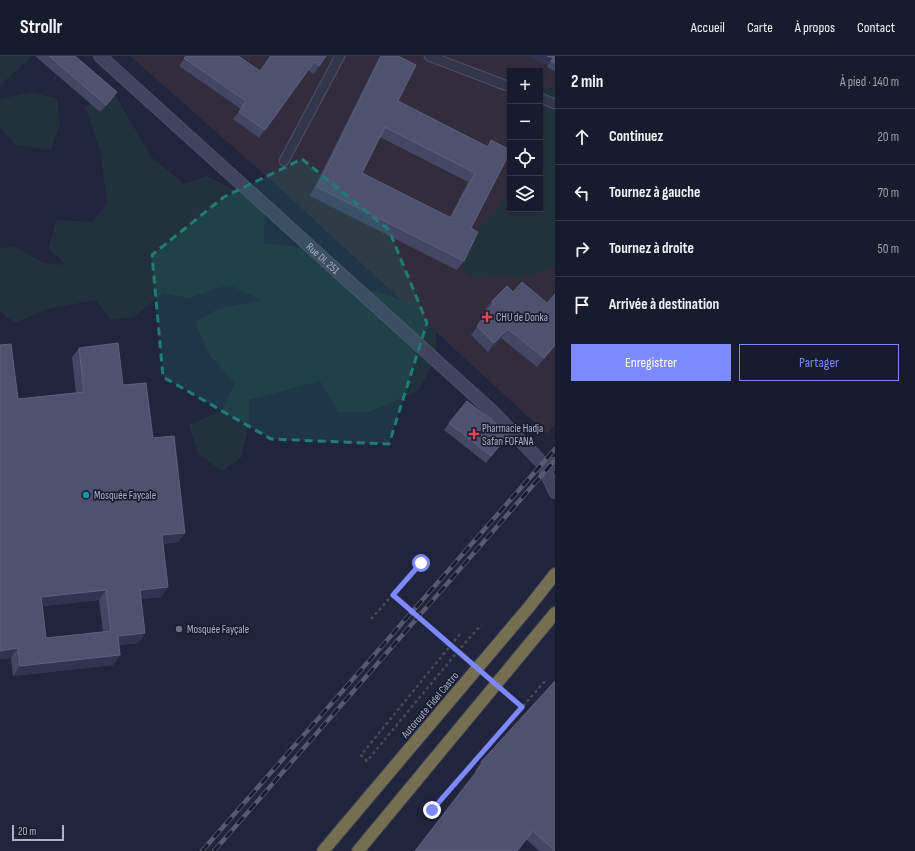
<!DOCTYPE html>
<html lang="fr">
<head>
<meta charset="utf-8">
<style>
  :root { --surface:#181b2d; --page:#212435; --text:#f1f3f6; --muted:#9fa1aa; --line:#363949; --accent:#7d89ff }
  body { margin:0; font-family:"Sofia Sans Condensed",sans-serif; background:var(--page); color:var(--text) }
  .controls { position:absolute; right:12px; top:12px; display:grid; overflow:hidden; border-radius:0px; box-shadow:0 1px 3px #0004 }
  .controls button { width:36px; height:36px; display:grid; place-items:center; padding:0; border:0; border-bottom:1px solid var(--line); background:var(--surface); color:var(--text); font:20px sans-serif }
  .scale { position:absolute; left:12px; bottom:10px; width:52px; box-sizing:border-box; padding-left:4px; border:2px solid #afb1c8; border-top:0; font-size:11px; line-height:14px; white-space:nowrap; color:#afb1c8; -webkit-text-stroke:3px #191c31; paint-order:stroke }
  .stop { position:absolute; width:12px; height:12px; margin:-9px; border:3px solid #7d89ff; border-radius:50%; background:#fff }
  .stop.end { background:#7d89ff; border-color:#fff; box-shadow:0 1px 4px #0008 }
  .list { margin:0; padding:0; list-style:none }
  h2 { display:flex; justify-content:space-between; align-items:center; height:52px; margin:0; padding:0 16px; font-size:17px }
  h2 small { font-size:13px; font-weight:400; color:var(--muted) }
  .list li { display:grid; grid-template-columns:26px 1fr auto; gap:12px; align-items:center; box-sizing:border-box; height:56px; padding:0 16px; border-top:1px solid var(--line) }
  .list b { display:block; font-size:15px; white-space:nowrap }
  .list em { font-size:13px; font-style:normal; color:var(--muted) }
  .actions { display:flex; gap:8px; padding:12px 16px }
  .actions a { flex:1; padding:9px 0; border:1px solid var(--accent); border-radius:0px; text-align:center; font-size:14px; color:var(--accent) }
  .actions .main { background:var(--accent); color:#fff }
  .icon { flex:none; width:22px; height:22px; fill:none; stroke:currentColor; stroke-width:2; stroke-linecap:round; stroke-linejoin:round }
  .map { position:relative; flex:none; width:555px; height:795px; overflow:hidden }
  header { display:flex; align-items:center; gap:24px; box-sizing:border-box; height:56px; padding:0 20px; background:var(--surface); border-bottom:1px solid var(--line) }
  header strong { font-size:19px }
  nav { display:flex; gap:22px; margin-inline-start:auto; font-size:14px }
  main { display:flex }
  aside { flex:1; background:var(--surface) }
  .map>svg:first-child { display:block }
</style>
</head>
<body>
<header>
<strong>Strollr</strong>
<nav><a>Accueil</a><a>Carte</a><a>À propos</a><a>Contact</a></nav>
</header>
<main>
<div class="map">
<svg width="555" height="795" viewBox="0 0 555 795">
  <rect width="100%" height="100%" fill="#20243c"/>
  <path fill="#332c3d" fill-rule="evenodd" d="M 130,0 L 555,0 L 555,368 L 547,378 L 274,127 ZM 510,15 L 540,15 L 540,153 L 510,153 Z"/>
  <g fill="#22323d">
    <path d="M 0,0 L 33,0 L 0,29 Z"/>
    <path d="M 549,31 L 555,34 L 555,211 L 521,222 L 497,220 L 480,223 L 468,221 L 456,194 L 494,157 L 510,132 L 510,153 L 540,153 L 540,35 Z"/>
    <path d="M 31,36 L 57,43 L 60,68 L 51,94 L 16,89 L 0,72 L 0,43 Z"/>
    <path d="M 114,37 L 151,101 L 184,128 L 207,120 L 265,150 L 264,187 L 312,193 L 346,226 L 409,246 L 436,275 L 436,302 L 418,335 L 369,356 L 338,356 L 320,325 L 249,344 L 249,368 L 241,402 L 222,415 L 198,397 L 189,369 L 222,354 L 235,327 L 210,300 L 195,266 L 218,253 L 262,244 L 229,229 L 188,242 L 163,237 L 134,261 L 110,264 L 96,244 L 48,253 L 15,267 L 0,256 L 0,192 L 16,191 L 44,207 L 67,209 L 48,193 L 57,164 L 92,166 L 107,147 L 100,94 L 85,51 Z"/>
  </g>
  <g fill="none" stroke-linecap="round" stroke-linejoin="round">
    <defs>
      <g id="lane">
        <path d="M 429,0 L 510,31"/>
        <path d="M 540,42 L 555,48"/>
        <path d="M 284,105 L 340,0"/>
      </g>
      <g id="secondary">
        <path id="s1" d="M 100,0 L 494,357 L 542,407 L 555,436"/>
        <path d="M 542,407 L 555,408"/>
      </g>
      <g id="highway">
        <path d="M 323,795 L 529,551 L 555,518"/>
        <path d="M 358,795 L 555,557"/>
      </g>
    </defs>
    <use href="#lane" stroke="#4f5167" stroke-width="11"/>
    <use href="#secondary" stroke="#4f5167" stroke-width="14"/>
    <use href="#highway" stroke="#3c3e54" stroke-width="14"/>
    <g stroke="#3f4f5a" stroke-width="2.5" stroke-dasharray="3 3" stroke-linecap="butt">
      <path d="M 371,563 L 421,507"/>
      <path d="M 460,578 L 361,699 L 367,705 L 458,595 L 481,569"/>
      <path d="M 432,754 L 546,624"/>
    </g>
    <use href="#lane" stroke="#34374c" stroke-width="9"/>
    <use href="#secondary" stroke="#414460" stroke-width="12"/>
    <use href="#highway" stroke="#736f50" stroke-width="12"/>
    <defs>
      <g id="rail">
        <path d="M 202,795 L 555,393"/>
        <path d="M 214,795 L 555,404"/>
      </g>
    </defs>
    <use href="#rail" stroke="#555974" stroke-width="4.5"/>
    <use href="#rail" stroke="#191c31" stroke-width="3" stroke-dasharray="9" stroke-linecap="butt"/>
    <path stroke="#3f4f5a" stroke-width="2.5" stroke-dasharray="3 3" stroke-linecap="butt" d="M 393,539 L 522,651"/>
  </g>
  <g fill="#434764" fill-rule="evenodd">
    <path d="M 35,0 L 75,0 L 117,36 L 112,44 L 100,56 Z"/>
    <path d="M 186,0 L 260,15 L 270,0 L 326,0 L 314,18 L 308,14 L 259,82 L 233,63 L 241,53 L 179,10 Z"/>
    <path d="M 380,0 L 398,0 L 398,45 L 487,91 L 491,84 L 464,205 L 457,214 L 310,140 ZM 380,81 L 468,126 L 450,161 L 362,117 Z"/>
    <path d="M 528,0 L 555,0 L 555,15 L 547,11 L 548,9 Z"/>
    <path d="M 492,245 L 555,290 L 537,311 L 501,282 L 488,296 L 471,279 L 479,268 L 478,267 L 487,255 L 485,254 Z"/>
    <path d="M 0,289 L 18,343 L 76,337 L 72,301 L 79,292 L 123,329 L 153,382 L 185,477 L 178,486 L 163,488 L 168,531 L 161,541 L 141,543 L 145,577 L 138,587 L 119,589 L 120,599 L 113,609 L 13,620 L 11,602 L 0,603 ZM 99,544 L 103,576 L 46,582 L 43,550 Z"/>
    <path d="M 449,367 L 503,385 L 486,407 L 444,374 Z"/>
    <path d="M 481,706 L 555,795 L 539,795 L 527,784 L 475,715 Z"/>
  </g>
  <g fill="#303450">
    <path d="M 528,0 L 547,0 L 553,2 L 548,9 Z"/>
    <path d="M 117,36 L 112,44 L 100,56 L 106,49 Z"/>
    <path d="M 508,273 L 501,282 L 488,296 L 494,287 Z"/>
    <path d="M 555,289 L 555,290 L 537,311 L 544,302 Z"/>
    <path d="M 185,477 L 178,486 L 155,489 L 162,479 Z"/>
    <path d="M 168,531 L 161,541 L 133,544 L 140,534 Z"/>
    <path d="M 106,534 L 99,544 L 35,551 L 41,541 Z"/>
    <path d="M 145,577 L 138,587 L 111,590 L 118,580 Z"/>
    <path d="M 18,592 L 11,602 L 0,603 L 0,595 Z"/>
    <path d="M 120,599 L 113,609 L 13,620 L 20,610 Z"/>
    <path d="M 533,775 L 518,795 L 517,795 Z"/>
  </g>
  <g fill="#4f526f" stroke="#5e617d" fill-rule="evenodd">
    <path d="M 49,0 L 75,0 L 117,36 L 106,49 Z"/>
    <path d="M 186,0 L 238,0 L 260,15 L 271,0 L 326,0 L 319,10 L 314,6 L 265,74 L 239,56 L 246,45 L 184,2 Z"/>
    <path d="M 381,0 L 398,0 L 416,9 L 398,45 L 488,91 L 491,84 L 510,94 L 510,96 L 471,172 L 478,176 L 464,205 L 317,131 ZM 385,71 L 475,117 L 451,162 L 362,117 Z"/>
    <path d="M 547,0 L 555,0 L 555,7 L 551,5 L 553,2 Z"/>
    <path d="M 522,226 L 547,247 L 555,238 L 555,289 L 544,302 L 508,273 L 494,287 L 477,270 L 487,260 L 484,258 L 494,248 L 492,245 L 507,230 L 513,236 Z"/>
    <path d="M 118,287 L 123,329 L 146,327 L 153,382 L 174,380 L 185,477 L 162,479 L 168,531 L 140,534 L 145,577 L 118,580 L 120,599 L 20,610 L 18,592 L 0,595 L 0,289 L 11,288 L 18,343 L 84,336 L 79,292 ZM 106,534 L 111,575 L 46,582 L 41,541 Z"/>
    <path d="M 467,345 L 509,378 L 491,400 L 449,367 Z"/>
    <path d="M 555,625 L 555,795 L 533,775 L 517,795 L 415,795 L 483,707 L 481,706 Z"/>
  </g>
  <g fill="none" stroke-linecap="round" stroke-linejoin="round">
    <path stroke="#7d89ff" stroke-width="5" d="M 421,507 L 393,539 L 522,651 L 432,754"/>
  </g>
  <path fill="#1f7c77" fill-opacity="0.2" stroke="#1f7c77" stroke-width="3" stroke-dasharray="8 5" stroke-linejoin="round" d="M 302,103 L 389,174 L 427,267 L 389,388 L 271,383 L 163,321 L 152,199 L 224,141 Z"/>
  <g fill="#e0444e" stroke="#191c31" stroke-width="1.5">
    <path d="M485 255h4v4h4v4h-4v4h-4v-4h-4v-4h4z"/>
    <path d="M472 372h4v4h4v4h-4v4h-4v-4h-4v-4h4z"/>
  </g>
  <circle fill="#0f9aa8" stroke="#191c31" stroke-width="1.5" cx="86" cy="439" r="4"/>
  <circle fill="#6b7280" stroke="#191c31" stroke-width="1.5" cx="179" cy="573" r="4"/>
  <g text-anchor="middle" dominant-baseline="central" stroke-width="3.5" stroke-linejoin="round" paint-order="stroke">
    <g font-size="11" fill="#afb1c8" stroke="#191c31">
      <text stroke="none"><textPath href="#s1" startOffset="301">Rue DI. 251</textPath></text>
      <text transform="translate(430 649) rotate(-50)">Autoroute Fidel Castro</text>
    </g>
    <g font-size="11" fill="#afb1c8" stroke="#191c31" text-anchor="start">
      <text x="496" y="261">CHU de Donka</text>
      <text x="482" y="372">Pharmacie Hadja<tspan x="482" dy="13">Safan FOFANA</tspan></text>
      <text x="94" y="439">Mosquée Faycale</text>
      <text x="187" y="573">Mosquée Fayçale</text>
    </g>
  </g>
</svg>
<div class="controls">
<button>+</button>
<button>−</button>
<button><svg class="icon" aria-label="locate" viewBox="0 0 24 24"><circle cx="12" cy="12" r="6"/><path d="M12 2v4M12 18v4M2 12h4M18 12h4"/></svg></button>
<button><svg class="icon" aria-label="layers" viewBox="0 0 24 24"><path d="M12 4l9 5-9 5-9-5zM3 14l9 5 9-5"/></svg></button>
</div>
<div class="scale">20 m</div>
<div class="stop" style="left:421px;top:507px"></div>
<div class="stop end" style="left:432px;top:754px"></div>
</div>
<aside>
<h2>2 min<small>À pied · 140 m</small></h2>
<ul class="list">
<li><svg class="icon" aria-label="ahead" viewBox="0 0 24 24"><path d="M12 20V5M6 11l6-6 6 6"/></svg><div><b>Continuez</b></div><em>20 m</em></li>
<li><svg class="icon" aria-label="left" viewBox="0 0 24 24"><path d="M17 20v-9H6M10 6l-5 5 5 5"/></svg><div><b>Tournez à gauche</b></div><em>70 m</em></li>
<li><svg class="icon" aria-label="right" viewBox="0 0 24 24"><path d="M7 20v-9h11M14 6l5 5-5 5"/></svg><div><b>Tournez à droite</b></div><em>50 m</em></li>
<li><svg class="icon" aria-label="arrive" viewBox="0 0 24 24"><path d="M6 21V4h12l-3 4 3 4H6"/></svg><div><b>Arrivée à destination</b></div></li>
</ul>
<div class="actions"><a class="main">Enregistrer</a><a>Partager</a></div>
</aside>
</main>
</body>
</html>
